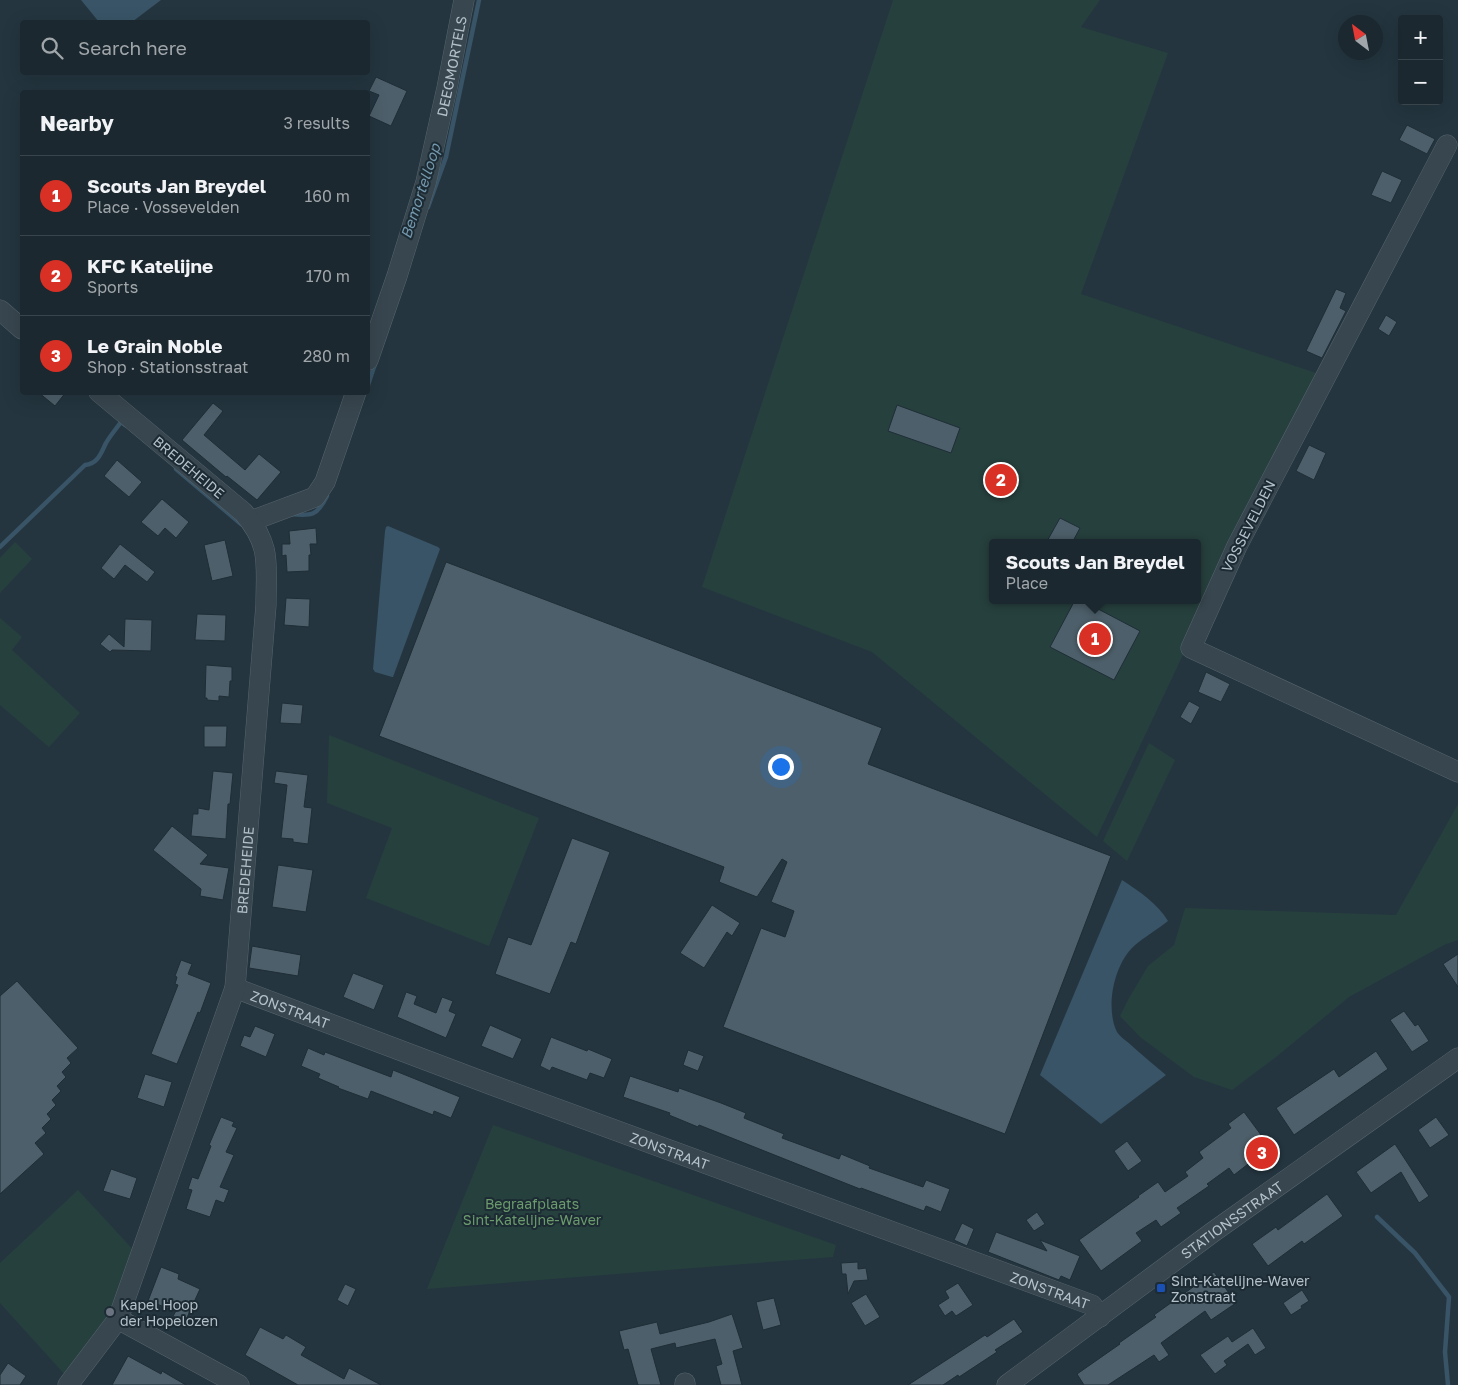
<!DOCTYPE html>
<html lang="en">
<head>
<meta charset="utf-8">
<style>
  :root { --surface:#1b282f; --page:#243037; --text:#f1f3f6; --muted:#a0a6aa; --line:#39444b; --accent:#d93025 }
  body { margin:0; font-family:"Golos Text",sans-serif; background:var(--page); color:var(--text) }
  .controls { position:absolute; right:15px; top:15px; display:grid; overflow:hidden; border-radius:5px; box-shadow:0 5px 20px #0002 }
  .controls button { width:45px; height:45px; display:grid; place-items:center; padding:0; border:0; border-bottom:1px solid var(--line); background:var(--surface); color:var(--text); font:25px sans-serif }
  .compass { position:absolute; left:1338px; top:15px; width:45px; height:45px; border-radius:50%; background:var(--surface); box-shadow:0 5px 20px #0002; rotate:328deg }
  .you { position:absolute; left:780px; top:766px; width:18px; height:18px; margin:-12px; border:4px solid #fff; border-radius:50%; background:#1a73e8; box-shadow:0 0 0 8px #1a73e833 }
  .badge { display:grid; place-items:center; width:32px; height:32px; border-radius:50%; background:var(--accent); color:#fff; font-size:16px; font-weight:700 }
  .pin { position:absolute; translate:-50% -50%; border:2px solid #fff; box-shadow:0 1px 5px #0006 }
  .popup { position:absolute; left:989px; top:539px; width:212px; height:65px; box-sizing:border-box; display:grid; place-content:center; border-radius:5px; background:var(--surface); filter:drop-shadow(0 1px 4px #0005); font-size:16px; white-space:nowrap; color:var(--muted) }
  .popup b { font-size:19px; color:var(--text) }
  .popup::after { content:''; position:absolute; left:50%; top:100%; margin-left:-10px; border:10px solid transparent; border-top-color:var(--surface) }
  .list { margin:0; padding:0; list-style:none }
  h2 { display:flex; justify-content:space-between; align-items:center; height:65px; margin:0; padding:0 20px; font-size:21px }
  h2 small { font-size:16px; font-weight:400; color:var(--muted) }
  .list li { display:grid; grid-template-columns:32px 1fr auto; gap:15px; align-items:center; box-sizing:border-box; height:80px; padding:0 20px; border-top:1px solid var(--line) }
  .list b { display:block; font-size:19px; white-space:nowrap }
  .list p { margin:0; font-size:16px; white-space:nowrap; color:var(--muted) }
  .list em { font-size:16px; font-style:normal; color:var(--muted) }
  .icon { flex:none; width:28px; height:28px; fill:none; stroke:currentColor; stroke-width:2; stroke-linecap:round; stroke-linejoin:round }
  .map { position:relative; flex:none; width:1458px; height:1385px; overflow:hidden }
  .search { position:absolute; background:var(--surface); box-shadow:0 5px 20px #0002; left:20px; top:20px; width:350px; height:55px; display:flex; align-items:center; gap:12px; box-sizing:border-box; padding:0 18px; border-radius:5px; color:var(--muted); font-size:19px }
  .panel { position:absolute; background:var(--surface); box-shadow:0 5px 20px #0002; left:20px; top:90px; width:350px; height:305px; border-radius:5px }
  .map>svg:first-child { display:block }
</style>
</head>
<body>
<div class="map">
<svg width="1458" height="1385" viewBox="0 0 1458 1385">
  <rect width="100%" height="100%" fill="#24353f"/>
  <g fill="#26403e" fill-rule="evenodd">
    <path d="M 893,0 L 1100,0 L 1081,27 L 1168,53 L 1081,294 L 1316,373 L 1097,837 L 872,652 L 702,587 ZM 992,543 L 1198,543 L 1198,600 L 992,600 Z"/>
    <path d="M 15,542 L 32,559 L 0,593 L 0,558 Z"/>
    <path d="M 0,618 L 22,637 L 12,650 L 80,713 L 49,747 L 0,705 Z"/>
    <path d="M 329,735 L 539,818 L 489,946 L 366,898 L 392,828 L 327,803 Z"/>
    <path d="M 1149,743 L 1175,760 L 1127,861 L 1103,841 Z"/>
    <path d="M 1458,804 L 1458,940 L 1444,945 L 1349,997 L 1276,1057 L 1232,1090 L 1194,1077 L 1140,1037 L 1120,1016 L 1129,998 L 1148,966 L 1174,945 L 1185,908 L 1396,915 Z"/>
    <path d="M 493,1125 L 836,1245 L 833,1257 L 427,1289 Z"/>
    <path d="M 78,1190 L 138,1255 L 116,1305 L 67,1377 L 0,1303 L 0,1263 Z"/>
  </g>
  <g fill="#385466">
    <path d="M 81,0 L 161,0 L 132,22 L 99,22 Z"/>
    <path d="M 388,526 L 438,547 L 440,549 L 393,677 L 392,677 L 375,672 L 373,669 L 385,531 L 386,527 Z"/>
    <path d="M 1122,880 C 1139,891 1158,904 1168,921 C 1158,929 1143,938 1134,946 C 1114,964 1105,1008 1117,1032 C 1120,1037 1127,1041 1131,1045 C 1142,1055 1154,1065 1166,1075 L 1101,1124 L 1040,1075 Z"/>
  </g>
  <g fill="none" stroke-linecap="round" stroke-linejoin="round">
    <g stroke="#385466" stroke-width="4.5">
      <path d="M 428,207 L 446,157 L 479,0"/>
      <path d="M 368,385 L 375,364"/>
      <path d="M 176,469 L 241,524"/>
      <path d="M 291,514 C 312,516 317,516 327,496"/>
      <path d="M 0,547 L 85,465 C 98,464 101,453 106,443 C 110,436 116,429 121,422 L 125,425"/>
      <path d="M 1377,1217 L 1415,1253 L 1449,1297 L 1445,1352 L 1448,1385"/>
    </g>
  </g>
  <g fill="#4d5f6a" stroke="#1f2d36">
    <path d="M 376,77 L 407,91 L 391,126 L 369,116 L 379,95 L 369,91 Z"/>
    <path d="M 1407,125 L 1435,139 L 1427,154 L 1399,140 Z"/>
    <path d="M 1382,171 L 1402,180 L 1391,203 L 1371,195 Z"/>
    <path d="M 1336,289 L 1346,293 L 1340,308 L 1346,311 L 1322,358 L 1306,351 Z"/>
    <path d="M 1386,315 L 1397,322 L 1389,336 L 1378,329 Z"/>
    <path d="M 38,392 L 66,392 L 55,406 Z"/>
    <path d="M 213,403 L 223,411 L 204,435 L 245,470 L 259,454 L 281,472 L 257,500 L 227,476 L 226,477 L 182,440 Z"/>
    <path d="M 897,405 L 960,428 L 951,453 L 888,431 Z"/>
    <path d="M 1309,445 L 1326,453 L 1314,480 L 1296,471 Z"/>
    <path d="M 117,460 L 142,482 L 129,497 L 104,476 Z"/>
    <path d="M 162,499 L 189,522 L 176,538 L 165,528 L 158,536 L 141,522 Z"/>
    <path d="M 1060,518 L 1080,528 L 1072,543 L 1046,543 Z"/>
    <path d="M 316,528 L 317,544 L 310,544 L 311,555 L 309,555 L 309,571 L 287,572 L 286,555 L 282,556 L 282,544 L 290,544 L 289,531 Z"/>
    <path d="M 225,540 L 233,576 L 212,581 L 204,545 Z"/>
    <path d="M 120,544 L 155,572 L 147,582 L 125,565 L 114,579 L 101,568 Z"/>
    <path d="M 446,562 L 882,728 L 868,764 L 1111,856 L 1005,1134 L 723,1027 L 761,928 L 785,937 L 794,911 L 771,902 L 787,862 L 782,859 L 757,897 L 719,882 L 724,867 L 379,736 Z"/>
    <path d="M 286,598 L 310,599 L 309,627 L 284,625 Z"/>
    <path d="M 1075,600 L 1081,600 L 1140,631 L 1114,680 L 1050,647 Z"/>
    <path d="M 197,614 L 226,615 L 225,641 L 195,640 Z"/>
    <path d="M 125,619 L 152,620 L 151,651 L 112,650 L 110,652 L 100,644 L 109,634 L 124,647 Z"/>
    <path d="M 206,665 L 232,667 L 232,681 L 230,681 L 229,697 L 219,696 L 219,701 L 207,700 L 207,698 L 205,698 Z"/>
    <path d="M 1206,672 L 1230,684 L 1221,702 L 1198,692 Z"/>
    <path d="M 1189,701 L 1200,707 L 1191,724 L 1180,717 Z"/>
    <path d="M 282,703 L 303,705 L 301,724 L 280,723 Z"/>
    <path d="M 204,726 L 227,726 L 226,747 L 204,747 Z"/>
    <path d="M 213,771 L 233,773 L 230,804 L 228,804 L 226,839 L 191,836 L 193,814 L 198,814 L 198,808 L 209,810 Z"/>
    <path d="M 276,771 L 308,775 L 304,807 L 312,808 L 308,844 L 293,842 L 293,839 L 281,838 L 287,785 L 274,783 Z"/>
    <path d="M 172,826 L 208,855 L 200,864 L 229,868 L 223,900 L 200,896 L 201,889 L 153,850 Z"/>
    <path d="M 572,838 L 610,852 L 576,944 L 571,942 L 550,994 L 495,974 L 508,937 L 531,945 Z"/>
    <path d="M 278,865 L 313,870 L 306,912 L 272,907 Z"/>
    <path d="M 712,905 L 740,923 L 732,936 L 727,932 L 704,968 L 680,953 Z"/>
    <path d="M 252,946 L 301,955 L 298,976 L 249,968 Z"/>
    <path d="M 1458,954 L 1458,987 L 1443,964 Z"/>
    <path d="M 181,960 L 192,964 L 188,974 L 211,983 L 200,1013 L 198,1012 L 177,1064 L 151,1054 L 178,985 L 175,984 L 177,977 L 175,976 Z"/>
    <path d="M 353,973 L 384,985 L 374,1010 L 343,997 Z"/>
    <path d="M 17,981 L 78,1048 L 67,1058 L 71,1063 L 62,1072 L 66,1077 L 57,1086 L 61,1091 L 52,1100 L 56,1105 L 47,1114 L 51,1119 L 42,1128 L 46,1133 L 35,1143 L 44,1154 L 0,1194 L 0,996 Z"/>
    <path d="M 406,992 L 417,996 L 414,1004 L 436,1013 L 442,997 L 453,1001 L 449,1011 L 456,1014 L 446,1038 L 397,1017 Z"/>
    <path d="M 1404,1011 L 1415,1026 L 1418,1024 L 1429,1041 L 1412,1052 L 1390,1020 Z"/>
    <path d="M 490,1025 L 522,1039 L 513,1059 L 481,1046 Z"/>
    <path d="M 255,1026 L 275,1034 L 266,1057 L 240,1046 L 244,1035 L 250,1037 Z"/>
    <path d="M 551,1037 L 587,1051 L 588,1049 L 612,1059 L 604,1078 L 590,1073 L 587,1080 L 552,1067 L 550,1071 L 540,1066 Z"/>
    <path d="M 308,1048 L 324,1055 L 325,1052 L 391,1077 L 393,1070 L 460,1097 L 451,1118 L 434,1111 L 433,1115 L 371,1091 L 368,1099 L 338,1088 L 339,1087 L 318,1078 L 320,1074 L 301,1066 Z"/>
    <path d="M 688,1050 L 704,1056 L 698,1071 L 683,1065 Z"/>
    <path d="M 1376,1051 L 1388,1069 L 1294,1135 L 1276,1108 L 1334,1069 L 1339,1077 Z"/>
    <path d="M 145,1074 L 172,1082 L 164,1107 L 137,1098 Z"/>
    <path d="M 630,1076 L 678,1092 L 679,1088 L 721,1103 L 746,1113 L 744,1118 L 784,1134 L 782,1138 L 839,1159 L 841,1154 L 870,1166 L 869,1168 L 923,1187 L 926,1180 L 950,1189 L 941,1212 L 926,1206 L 924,1211 L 861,1188 L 860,1189 L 699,1125 L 698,1127 L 669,1115 L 670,1113 L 623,1097 Z"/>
    <path d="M 1244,1112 L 1270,1147 L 1234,1175 L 1229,1168 L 1207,1184 L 1209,1186 L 1177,1208 L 1181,1213 L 1161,1227 L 1156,1220 L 1136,1233 L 1142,1241 L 1101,1271 L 1079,1240 L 1139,1197 L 1138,1196 L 1158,1182 L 1165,1192 L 1188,1176 L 1185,1172 L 1203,1158 L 1199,1152 L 1231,1128 L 1228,1124 Z"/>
    <path d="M 221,1117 L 234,1122 L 232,1126 L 237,1128 L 226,1152 L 234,1155 L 220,1187 L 229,1190 L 224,1203 L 216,1200 L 210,1217 L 186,1209 L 192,1190 L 188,1189 L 192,1177 L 198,1179 L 211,1146 L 209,1145 Z"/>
    <path d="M 1436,1117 L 1449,1135 L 1430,1148 L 1418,1130 Z"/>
    <path d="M 1127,1141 L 1142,1161 L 1128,1171 L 1114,1151 Z"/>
    <path d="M 1395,1144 L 1429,1196 L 1419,1203 L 1401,1172 L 1371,1193 L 1356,1172 Z"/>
    <path d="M 111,1169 L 137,1178 L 130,1199 L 103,1191 Z"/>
    <path d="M 1327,1194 L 1343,1216 L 1304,1244 L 1302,1241 L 1268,1266 L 1252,1244 L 1276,1227 L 1278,1230 Z"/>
    <path d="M 1037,1212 L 1045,1224 L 1034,1231 L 1026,1220 Z"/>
    <path d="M 962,1223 L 974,1229 L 967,1246 L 954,1240 Z"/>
    <path d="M 996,1232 L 1047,1251 L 1040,1240 L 1080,1256 L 1070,1280 L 1061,1276 L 1059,1280 L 988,1252 Z"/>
    <path d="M 858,1262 L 858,1269 L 866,1268 L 868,1280 L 854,1281 L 848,1294 L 846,1274 L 842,1274 L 841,1263 Z"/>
    <path d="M 161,1267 L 179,1274 L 178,1279 L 200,1289 L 185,1322 L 173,1316 L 176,1311 L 148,1301 Z"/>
    <path d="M 1214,1272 L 1236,1303 L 1211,1320 L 1205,1311 L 1161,1343 L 1169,1355 L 1159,1362 L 1154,1355 L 1108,1385 L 1084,1385 L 1077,1374 L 1120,1344 L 1119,1343 L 1156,1317 L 1154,1315 Z"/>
    <path d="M 958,1283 L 973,1305 L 956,1316 L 952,1311 L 945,1316 L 938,1305 L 949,1298 L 945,1291 Z"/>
    <path d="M 345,1284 L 356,1289 L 348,1306 L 337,1300 Z"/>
    <path d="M 1302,1290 L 1309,1301 L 1301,1306 L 1302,1308 L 1291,1315 L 1283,1303 Z"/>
    <path d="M 866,1294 L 880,1317 L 865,1326 L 851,1303 Z"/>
    <path d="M 774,1298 L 781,1325 L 763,1330 L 756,1302 Z"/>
    <path d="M 732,1314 L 743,1348 L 733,1351 L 742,1385 L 721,1385 L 716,1366 L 722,1364 L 715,1339 L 676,1348 L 675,1343 L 651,1349 L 661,1385 L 638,1385 L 628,1349 L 624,1350 L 619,1331 L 657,1322 L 660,1334 L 709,1322 Z"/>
    <path d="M 1014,1319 L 1023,1332 L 995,1350 L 997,1352 L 959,1377 L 958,1375 L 943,1385 L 908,1385 L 985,1335 L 987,1337 Z"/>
    <path d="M 260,1327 L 283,1339 L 286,1335 L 306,1347 L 301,1355 L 344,1379 L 349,1368 L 381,1385 L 298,1385 L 245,1355 Z"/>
    <path d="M 1253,1328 L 1266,1348 L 1255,1355 L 1248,1344 L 1224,1361 L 1227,1365 L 1215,1374 L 1200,1355 L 1228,1336 L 1232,1342 Z"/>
    <path d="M 128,1356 L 161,1374 L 162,1371 L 186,1385 L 112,1385 Z"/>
    <path d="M 8,1363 L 26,1376 L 20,1385 L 0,1385 L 0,1375 Z"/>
  </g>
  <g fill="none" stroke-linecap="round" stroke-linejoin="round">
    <defs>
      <g id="minor">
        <path d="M 1447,145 L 1237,546 L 1191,648 L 1458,772"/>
        <path d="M 0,310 L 22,329"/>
        <path id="s1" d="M 368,360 L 397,276 L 426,182 L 447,88 L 464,0"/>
        <path d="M 251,521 L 315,497 L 325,482 L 356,392"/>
        <path id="s2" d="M 235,988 L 492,1085 L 1092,1305 L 1100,1317"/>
        <path d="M 118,1319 L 239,1385"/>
        <path d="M 685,1383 L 685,1385"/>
        <path id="s3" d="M 68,1385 L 118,1319 L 235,988 L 266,605 C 266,565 272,545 243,512 L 99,392"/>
        <path id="s4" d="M 1007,1385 L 1213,1232 L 1458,1058"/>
      </g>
    </defs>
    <use href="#minor" stroke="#56646d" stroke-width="21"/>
    <use href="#minor" stroke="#38464f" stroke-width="20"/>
  </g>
  <rect fill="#1a4fb4" stroke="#1d2b34" stroke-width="2" x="1156" y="1283" width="10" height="10" rx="2.5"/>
  <circle fill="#6b7280" stroke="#1d2b34" stroke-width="2" cx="110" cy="1312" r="5"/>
  <g text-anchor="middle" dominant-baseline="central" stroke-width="4" stroke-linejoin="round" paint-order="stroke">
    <g font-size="14" fill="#b4c1ca" stroke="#1d2b34">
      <text stroke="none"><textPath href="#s1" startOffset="306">DEEGMORTELS</textPath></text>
      <text transform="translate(189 467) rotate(40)">BREDEHEIDE</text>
      <text transform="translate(1248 526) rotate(-63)">VOSSEVELDEN</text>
      <text stroke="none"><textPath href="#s3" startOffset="552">BREDEHEIDE</textPath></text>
      <text stroke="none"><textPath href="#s2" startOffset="59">ZONSTRAAT</textPath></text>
      <text stroke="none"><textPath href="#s2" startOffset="464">ZONSTRAAT</textPath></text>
      <text stroke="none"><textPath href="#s4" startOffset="279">STATIONSSTRAAT</textPath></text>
      <text stroke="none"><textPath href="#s2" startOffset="869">ZONSTRAAT</textPath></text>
    </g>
    <g font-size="14" fill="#6b9b6c" stroke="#1d2b34">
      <text x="532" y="1203">Begraafplaats<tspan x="532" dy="16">Sint-Katelijne-Waver</tspan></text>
    </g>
    <g font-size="14" fill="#b4c1ca" stroke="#1d2b34" text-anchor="start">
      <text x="1171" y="1280">Sint-Katelijne-Waver<tspan x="1171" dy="16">Zonstraat</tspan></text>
      <text x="120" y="1304">Kapel Hoop<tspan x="120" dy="16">der Hopelozen</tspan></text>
    </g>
    <g font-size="15" font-style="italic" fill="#7498ad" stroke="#1d2b34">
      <text transform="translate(420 191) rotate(-72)">Bemortelloop</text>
    </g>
  </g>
</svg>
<div class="controls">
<button>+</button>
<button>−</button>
</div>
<svg class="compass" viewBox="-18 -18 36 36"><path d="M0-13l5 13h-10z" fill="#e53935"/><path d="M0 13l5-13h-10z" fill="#a0a6aa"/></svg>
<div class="you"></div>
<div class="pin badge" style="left:1095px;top:639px">1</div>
<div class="popup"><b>Scouts Jan Breydel</b>Place</div>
<div class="pin badge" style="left:1001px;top:480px">2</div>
<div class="pin badge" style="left:1262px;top:1153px">3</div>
<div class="search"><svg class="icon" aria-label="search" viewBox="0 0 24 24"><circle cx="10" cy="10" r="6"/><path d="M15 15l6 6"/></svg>Search here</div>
<section class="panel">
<h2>Nearby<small>3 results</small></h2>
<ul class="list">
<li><span class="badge">1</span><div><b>Scouts Jan Breydel</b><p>Place · Vossevelden</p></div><em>160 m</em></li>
<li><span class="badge">2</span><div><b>KFC Katelijne</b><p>Sports</p></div><em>170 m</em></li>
<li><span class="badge">3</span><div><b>Le Grain Noble</b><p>Shop · Stationsstraat</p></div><em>280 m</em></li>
</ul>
</section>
</div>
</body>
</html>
